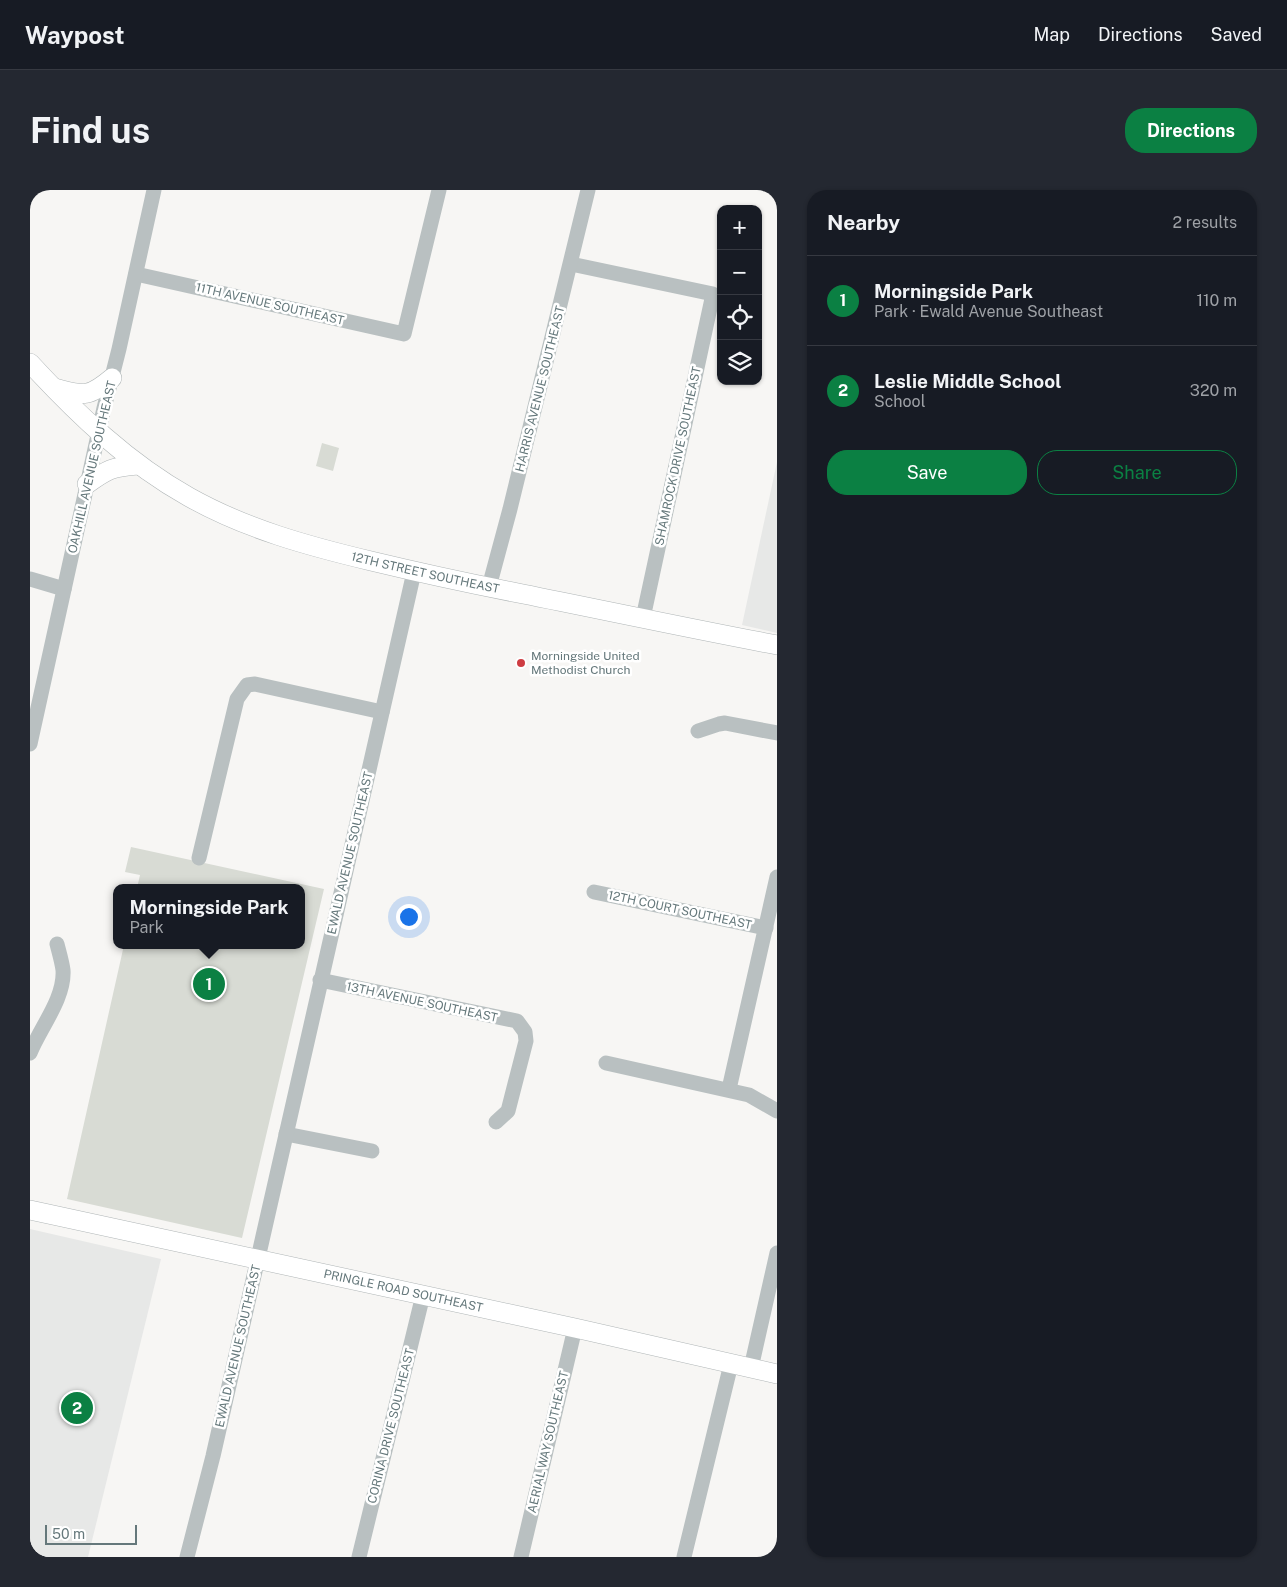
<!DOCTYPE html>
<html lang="en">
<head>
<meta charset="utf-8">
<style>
  :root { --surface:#171b24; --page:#242831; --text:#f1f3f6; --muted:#9ea1a6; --line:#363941; --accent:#0b8043 }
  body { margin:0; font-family:"Public Sans",sans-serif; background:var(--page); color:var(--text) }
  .controls { position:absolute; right:15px; top:15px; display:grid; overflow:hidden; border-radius:10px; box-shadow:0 1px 4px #0004 }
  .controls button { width:45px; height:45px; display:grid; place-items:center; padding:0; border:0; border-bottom:1px solid var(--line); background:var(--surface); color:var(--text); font:25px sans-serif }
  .scale { position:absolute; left:15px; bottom:12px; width:92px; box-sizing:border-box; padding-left:5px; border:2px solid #65787b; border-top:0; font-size:14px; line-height:18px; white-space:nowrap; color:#65787b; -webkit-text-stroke:4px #fff; paint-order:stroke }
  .you { position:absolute; left:378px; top:726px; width:18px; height:18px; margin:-12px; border:4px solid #fff; border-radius:50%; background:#1a73e8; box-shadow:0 0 0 8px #1a73e833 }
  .badge { display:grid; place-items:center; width:32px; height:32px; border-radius:50%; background:var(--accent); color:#fff; font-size:16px; font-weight:700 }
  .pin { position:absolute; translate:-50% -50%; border:2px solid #fff; box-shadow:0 1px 5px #0006 }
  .popup { position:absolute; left:83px; top:694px; width:192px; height:65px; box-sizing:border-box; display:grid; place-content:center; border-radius:10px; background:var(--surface); filter:drop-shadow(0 1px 4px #0005); font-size:16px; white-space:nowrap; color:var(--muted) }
  .popup b { font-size:19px; color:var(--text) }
  .popup::after { content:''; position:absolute; left:50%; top:100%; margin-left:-10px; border:10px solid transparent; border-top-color:var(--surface) }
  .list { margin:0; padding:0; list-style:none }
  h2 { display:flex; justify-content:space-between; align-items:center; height:65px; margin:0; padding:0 20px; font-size:21px }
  h2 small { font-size:16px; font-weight:400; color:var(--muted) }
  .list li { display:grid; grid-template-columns:32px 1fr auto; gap:15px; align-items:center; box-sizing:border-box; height:90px; padding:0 20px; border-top:1px solid var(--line) }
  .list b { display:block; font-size:19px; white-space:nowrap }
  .list p { margin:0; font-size:16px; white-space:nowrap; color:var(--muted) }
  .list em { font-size:16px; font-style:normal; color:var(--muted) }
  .actions { display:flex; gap:10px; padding:15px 20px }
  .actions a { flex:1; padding:11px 0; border:1px solid var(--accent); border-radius:20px; text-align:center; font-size:18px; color:var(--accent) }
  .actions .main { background:var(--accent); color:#fff }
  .icon { flex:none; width:28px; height:28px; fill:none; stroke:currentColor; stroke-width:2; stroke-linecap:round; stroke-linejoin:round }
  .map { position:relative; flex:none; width:747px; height:1367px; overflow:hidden; border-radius:20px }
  header { display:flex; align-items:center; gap:30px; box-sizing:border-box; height:70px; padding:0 25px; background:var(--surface); border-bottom:1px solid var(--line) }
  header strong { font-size:24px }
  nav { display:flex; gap:28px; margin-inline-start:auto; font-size:18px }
  .intro { display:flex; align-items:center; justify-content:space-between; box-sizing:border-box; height:120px; padding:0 30px }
  h1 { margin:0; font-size:35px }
  .button { padding:12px 22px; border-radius:20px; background:var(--accent); color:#fff; font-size:18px; font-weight:700 }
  main { display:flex; gap:30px; padding:0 30px }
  aside { flex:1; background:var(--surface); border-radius:20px; box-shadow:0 1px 4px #0004 }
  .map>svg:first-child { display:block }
</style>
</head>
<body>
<header>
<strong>Waypost</strong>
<nav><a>Map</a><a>Directions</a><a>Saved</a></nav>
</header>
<div class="intro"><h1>Find us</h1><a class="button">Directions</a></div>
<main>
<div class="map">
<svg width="747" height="1367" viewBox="0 0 747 1367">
  <rect width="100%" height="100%" fill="#f7f6f4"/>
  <g fill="#e7e8e7">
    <path d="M 747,272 L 747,443 L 712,435 Z"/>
    <path d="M 0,1039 L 131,1069 L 58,1367 L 0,1367 Z"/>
  </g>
  <g fill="#d8dbd4">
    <path d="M 292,253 L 309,258 L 303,281 L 286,276 Z"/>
    <path d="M 101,657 L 294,699 L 212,1048 L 37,1009 L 94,755 L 272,755 L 272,698 L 107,698 L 110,685 L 95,682 Z"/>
  </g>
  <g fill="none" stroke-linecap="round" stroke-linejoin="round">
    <defs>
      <g id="major">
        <path id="s1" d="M 0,173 C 47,224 98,273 159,307 C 216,339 278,356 341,371 C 391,383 442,394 493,404 C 578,421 662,439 747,455"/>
        <path d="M 24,198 C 53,205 57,209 82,188"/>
        <path d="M 57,294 C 78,279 82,277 108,275"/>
        <path id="s2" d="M 0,1020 L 545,1138 L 747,1184"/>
      </g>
    </defs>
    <use href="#major" stroke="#b0b6b7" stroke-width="20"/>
    <g stroke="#b9c0c1" stroke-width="15">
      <path d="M 541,74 L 683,104 L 613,428"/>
      <path d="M 106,84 L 374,144 L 409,0"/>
      <path d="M 0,389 L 34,399"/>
      <path d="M 459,397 L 480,319 L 558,0"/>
      <path d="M 668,541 L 689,534 L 695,533 L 747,543"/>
      <path d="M 0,554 L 74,218 L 89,159 L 124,0"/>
      <path d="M 169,668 L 207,509 L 217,495 L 225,494 L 352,522"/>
      <path d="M 564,702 L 736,738"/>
      <path d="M 290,790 L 487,831 L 495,842 L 496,851 L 478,921 L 466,932"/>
      <path d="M 0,863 C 10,838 35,808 33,780 C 32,772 29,762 27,754"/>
      <path d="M 576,873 L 719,905 L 747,921"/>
      <path d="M 699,899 L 747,687"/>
      <path d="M 256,944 L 342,961"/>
      <path d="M 721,1178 L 747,1063"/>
      <path d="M 157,1367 L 183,1266 L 384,382"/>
      <path d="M 329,1367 L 393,1105"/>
      <path d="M 491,1367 L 545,1138"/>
      <path d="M 654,1367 L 701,1174"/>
    </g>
    <use href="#major" stroke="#fff" stroke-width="19"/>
  </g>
  <circle fill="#ce3c42" stroke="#fff" stroke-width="2" cx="491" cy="473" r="5"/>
  <g text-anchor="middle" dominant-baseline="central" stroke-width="5" stroke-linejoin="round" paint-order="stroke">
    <g font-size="12" fill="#65787b" stroke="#fff">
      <text transform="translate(240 114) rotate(13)">11TH AVENUE SOUTHEAST</text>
      <text transform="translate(510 199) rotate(-76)">HARRIS AVENUE SOUTHEAST</text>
      <text transform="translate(648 266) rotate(-78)">SHAMROCK DRIVE SOUTHEAST</text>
      <text transform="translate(62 277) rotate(-77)">OAKHILL AVENUE SOUTHEAST</text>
      <text stroke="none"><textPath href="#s1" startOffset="458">12TH STREET SOUTHEAST</textPath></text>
      <text transform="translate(320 663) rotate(-77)">EWALD AVENUE SOUTHEAST</text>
      <text transform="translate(650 720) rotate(12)">12TH COURT SOUTHEAST</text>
      <text transform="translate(392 812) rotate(12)">13TH AVENUE SOUTHEAST</text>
      <text stroke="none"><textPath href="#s2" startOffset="382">PRINGLE ROAD SOUTHEAST</textPath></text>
      <text transform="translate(208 1156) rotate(-77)">EWALD AVENUE SOUTHEAST</text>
      <text transform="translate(361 1236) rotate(-76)">CORINA DRIVE SOUTHEAST</text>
      <text transform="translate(518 1252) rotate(-77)">AERIAL WAY SOUTHEAST</text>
    </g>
    <g font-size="12" fill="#65787b" stroke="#fff" text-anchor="start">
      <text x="501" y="466">Morningside United<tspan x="501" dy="14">Methodist Church</tspan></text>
    </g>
  </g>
</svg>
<div class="controls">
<button>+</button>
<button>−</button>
<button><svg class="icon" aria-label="locate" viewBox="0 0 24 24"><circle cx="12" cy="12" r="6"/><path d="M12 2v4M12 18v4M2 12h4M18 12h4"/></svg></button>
<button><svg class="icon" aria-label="layers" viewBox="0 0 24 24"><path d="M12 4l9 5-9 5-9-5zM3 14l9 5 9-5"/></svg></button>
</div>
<div class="scale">50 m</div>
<div class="you"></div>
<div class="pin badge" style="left:179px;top:794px">1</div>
<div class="popup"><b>Morningside Park</b>Park</div>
<div class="pin badge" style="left:47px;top:1218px">2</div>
</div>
<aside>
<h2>Nearby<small>2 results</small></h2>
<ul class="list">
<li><span class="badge">1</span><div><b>Morningside Park</b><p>Park · Ewald Avenue Southeast</p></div><em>110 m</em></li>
<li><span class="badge">2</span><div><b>Leslie Middle School</b><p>School</p></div><em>320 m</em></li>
</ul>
<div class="actions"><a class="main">Save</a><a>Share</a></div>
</aside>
</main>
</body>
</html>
